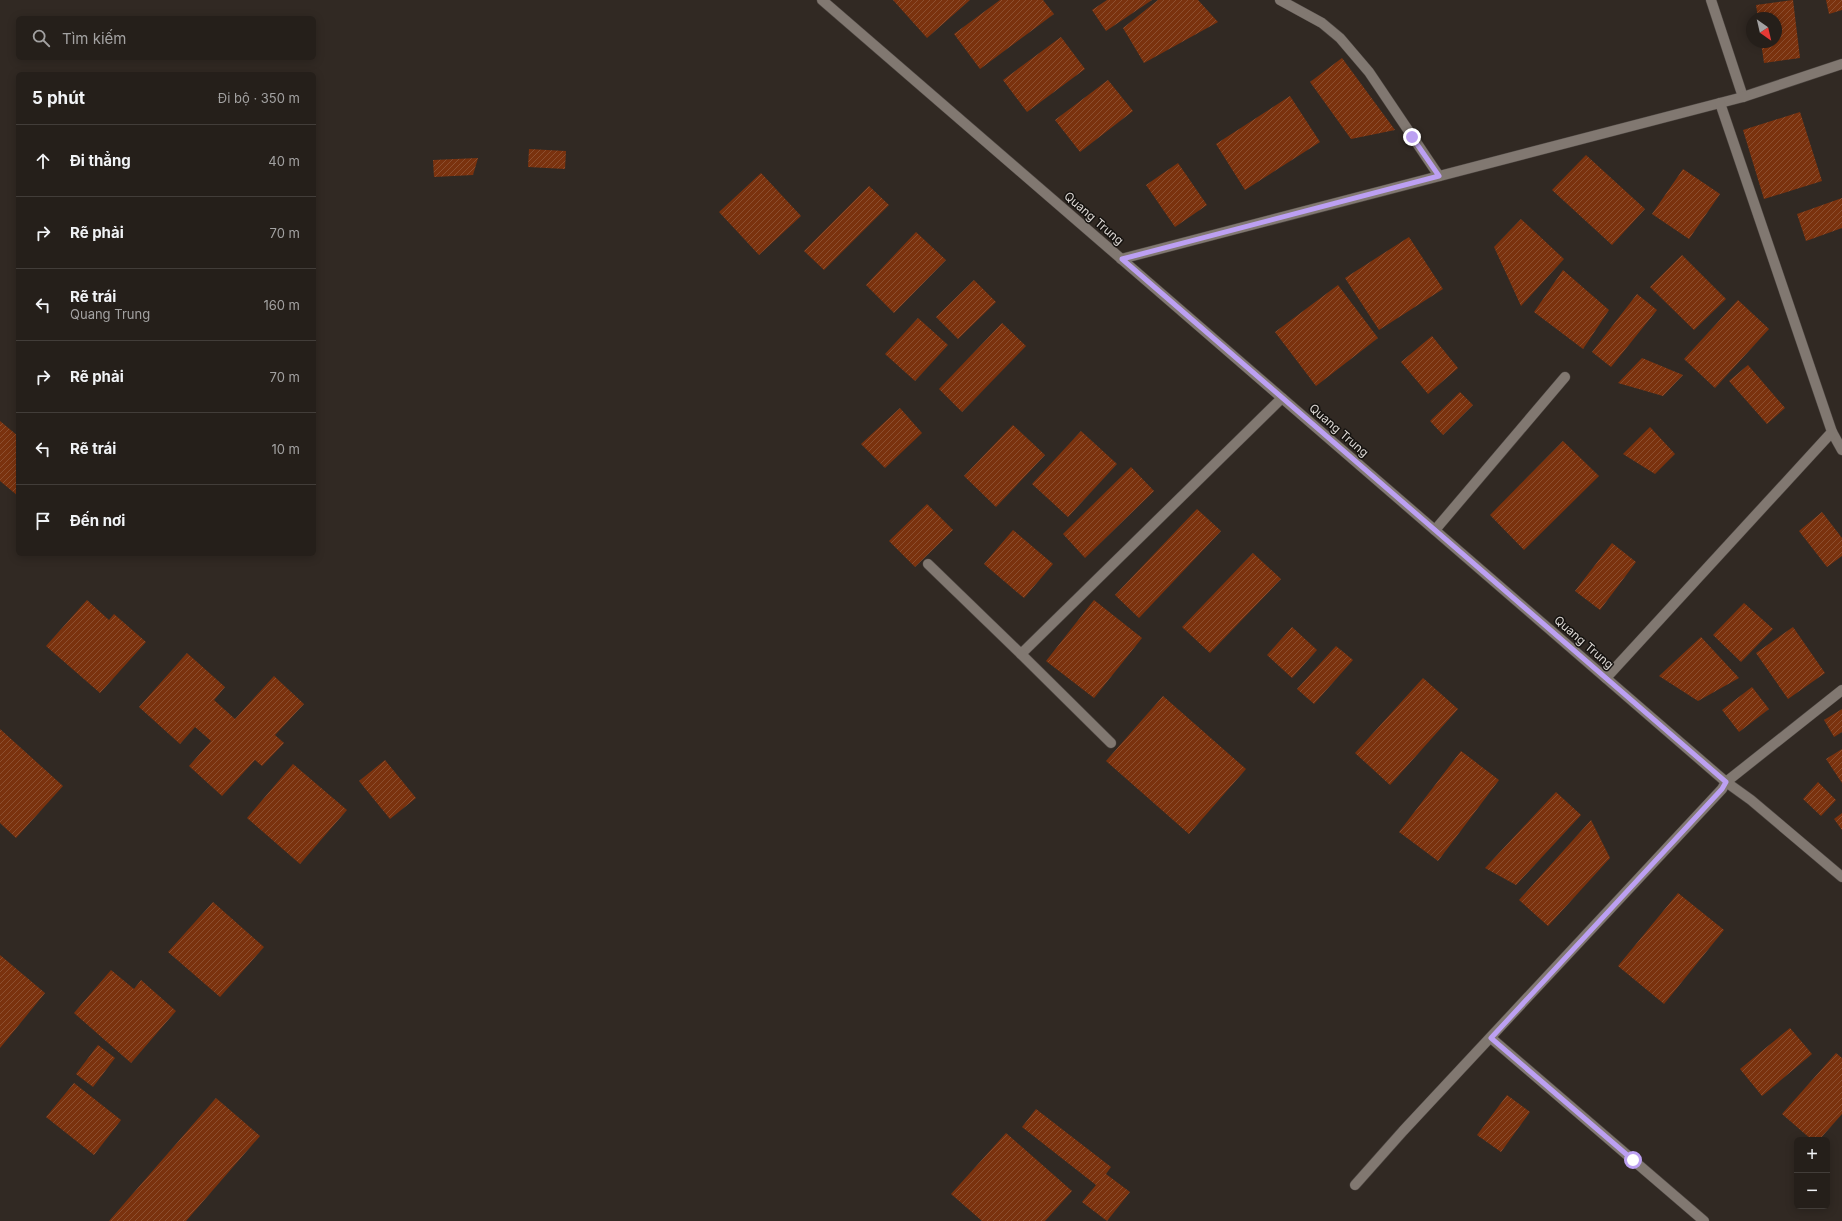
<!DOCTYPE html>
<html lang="vi">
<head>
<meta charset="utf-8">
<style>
  :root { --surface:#251f1a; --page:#2d2723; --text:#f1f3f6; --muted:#a3a2a2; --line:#423d39 }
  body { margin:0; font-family:Inter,sans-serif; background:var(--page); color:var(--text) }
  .controls { position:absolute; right:12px; bottom:12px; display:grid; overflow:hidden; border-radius:6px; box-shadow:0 2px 10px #0003 }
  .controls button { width:36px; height:36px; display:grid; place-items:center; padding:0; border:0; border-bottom:1px solid var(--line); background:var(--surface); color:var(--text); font:20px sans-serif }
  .compass { position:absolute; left:1746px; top:12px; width:36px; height:36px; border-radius:50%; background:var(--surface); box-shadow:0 2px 10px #0003; rotate:146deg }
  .stop { position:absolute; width:12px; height:12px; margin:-9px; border:3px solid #bca0f2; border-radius:50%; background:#fff }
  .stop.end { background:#bca0f2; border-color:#fff; box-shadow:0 1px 4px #0008 }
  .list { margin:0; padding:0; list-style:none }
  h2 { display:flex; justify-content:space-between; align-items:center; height:52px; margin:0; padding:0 16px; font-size:17px }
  h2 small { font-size:13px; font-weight:400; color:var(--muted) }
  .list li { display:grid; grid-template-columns:26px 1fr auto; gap:12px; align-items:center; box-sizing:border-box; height:72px; padding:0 16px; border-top:1px solid var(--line) }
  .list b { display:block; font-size:15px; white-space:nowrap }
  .list p { margin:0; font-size:13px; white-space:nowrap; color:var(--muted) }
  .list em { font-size:13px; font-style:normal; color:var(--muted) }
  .icon { flex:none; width:22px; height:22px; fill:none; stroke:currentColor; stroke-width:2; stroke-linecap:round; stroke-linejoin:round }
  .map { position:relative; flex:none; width:1842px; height:1221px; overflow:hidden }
  .search { position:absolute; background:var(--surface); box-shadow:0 2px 10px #0003; left:16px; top:16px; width:300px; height:44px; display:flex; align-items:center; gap:10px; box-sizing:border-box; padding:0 14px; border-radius:6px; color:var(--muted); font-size:15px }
  .panel { position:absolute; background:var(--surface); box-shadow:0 2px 10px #0003; left:16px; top:72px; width:300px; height:484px; border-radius:6px }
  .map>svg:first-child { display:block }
</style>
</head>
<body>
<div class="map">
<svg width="1842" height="1221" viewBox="0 0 1842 1221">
  <defs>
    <pattern id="building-hatch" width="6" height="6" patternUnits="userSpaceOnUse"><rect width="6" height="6" fill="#7a320e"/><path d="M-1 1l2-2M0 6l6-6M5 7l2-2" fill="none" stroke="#8c4f30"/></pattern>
  </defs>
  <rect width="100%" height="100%" fill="#312923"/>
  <g fill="url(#building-hatch)">
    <path d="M 893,0 L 970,0 L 927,38 Z"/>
    <path d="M 1000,0 L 1043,0 L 1054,14 L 980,69 L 954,34 Z"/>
    <path d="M 1107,0 L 1152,0 L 1106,31 L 1092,10 Z"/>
    <path d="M 1158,0 L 1198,0 L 1218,22 L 1144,63 L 1123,28 Z"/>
    <path d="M 1793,0 L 1800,58 L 1764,63 L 1761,42 L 1776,42 L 1776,18 L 1758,18 L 1756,5 Z"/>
    <path d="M 1826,0 L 1842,0 L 1842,10 L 1829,14 Z"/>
    <path d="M 1061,37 L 1085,69 L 1027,112 L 1003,80 Z"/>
    <path d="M 1342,58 L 1395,130 L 1351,139 L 1310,82 Z"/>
    <path d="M 1108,80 L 1133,111 L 1080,152 L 1055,120 Z"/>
    <path d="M 1290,96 L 1320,142 L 1245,190 L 1216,144 Z"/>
    <path d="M 1800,112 L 1822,181 L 1764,199 L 1743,130 Z"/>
    <path d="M 529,149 L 566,151 L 565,169 L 528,167 Z"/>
    <path d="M 1586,155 L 1645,209 L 1612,245 L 1552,190 Z"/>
    <path d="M 478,158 L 473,175 L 434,177 L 433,160 Z"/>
    <path d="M 1178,163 L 1207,205 L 1175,227 L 1146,185 Z"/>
    <path d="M 1683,169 L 1720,194 L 1689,239 L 1652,214 Z"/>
    <path d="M 761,173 L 801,216 L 759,255 L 719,212 Z"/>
    <path d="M 869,186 L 889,205 L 824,270 L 804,251 Z"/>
    <path d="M 1842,198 L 1842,228 L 1806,241 L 1797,214 Z"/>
    <path d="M 1521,219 L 1564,259 L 1521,306 L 1494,247 Z"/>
    <path d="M 916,232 L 946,260 L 894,313 L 866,285 Z"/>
    <path d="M 1409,237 L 1443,289 L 1379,330 L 1345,278 Z"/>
    <path d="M 1682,255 L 1726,299 L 1694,330 L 1650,287 Z"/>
    <path d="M 1563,270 L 1609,310 L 1583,349 L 1534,312 Z"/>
    <path d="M 974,280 L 996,302 L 958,339 L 936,317 Z"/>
    <path d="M 1338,285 L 1378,338 L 1316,386 L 1275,332 Z"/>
    <path d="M 1637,294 L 1657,310 L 1611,367 L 1592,352 Z"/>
    <path d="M 1738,300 L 1769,329 L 1715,388 L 1684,359 Z"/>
    <path d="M 918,318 L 948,345 L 915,381 L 885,354 Z"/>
    <path d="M 1002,323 L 1026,346 L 962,412 L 939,389 Z"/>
    <path d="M 1432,336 L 1458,368 L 1428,394 L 1401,362 Z"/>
    <path d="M 1642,358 L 1683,375 L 1663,396 L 1618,383 Z"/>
    <path d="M 1748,365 L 1785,408 L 1767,424 L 1729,381 Z"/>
    <path d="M 1460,392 L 1473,405 L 1443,435 L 1430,421 Z"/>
    <path d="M 900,408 L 922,433 L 885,468 L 861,444 Z"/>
    <path d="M 0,421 L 18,436 L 18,496 L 0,481 Z"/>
    <path d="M 1013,425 L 1045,455 L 996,507 L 964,476 Z"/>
    <path d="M 1650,427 L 1675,454 L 1655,474 L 1623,454 Z"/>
    <path d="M 1081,431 L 1117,464 L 1068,517 L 1032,484 Z"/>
    <path d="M 1563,441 L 1599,476 L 1524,550 L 1490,515 Z"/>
    <path d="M 1131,467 L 1154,491 L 1085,558 L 1063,534 Z"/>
    <path d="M 927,504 L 953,530 L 915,567 L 889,541 Z"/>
    <path d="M 1197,509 L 1221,531 L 1139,618 L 1115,595 Z"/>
    <path d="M 1822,512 L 1842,538 L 1842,556 L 1827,567 L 1799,531 Z"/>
    <path d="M 1013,530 L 1053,564 L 1024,598 L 984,564 Z"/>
    <path d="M 1612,543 L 1636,562 L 1600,610 L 1575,591 Z"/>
    <path d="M 1253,553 L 1281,579 L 1210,653 L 1182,627 Z"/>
    <path d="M 87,600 L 109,620 L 114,614 L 146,642 L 100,693 L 46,646 Z"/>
    <path d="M 1094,600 L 1142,638 L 1094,698 L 1046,661 Z"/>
    <path d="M 1744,603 L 1773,629 L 1741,662 L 1713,635 Z"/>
    <path d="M 1292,627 L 1317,650 L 1292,678 L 1267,655 Z"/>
    <path d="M 1793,627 L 1825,673 L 1788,699 L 1756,653 Z"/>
    <path d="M 1701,637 L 1739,678 L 1698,701 L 1659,676 Z"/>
    <path d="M 1336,646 L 1353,660 L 1314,704 L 1297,689 Z"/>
    <path d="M 187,653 L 225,687 L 214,700 L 235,719 L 274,676 L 304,704 L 275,735 L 284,743 L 262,766 L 255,760 L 222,796 L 189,766 L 211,741 L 195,727 L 180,744 L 139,707 Z"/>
    <path d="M 1423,678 L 1458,709 L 1390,785 L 1355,753 Z"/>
    <path d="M 1752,687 L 1769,709 L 1739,732 L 1722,710 Z"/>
    <path d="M 1163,696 L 1246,769 L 1189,834 L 1106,761 Z"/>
    <path d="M 1842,709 L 1842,732 L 1834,737 L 1824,720 Z"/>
    <path d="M 0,729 L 63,786 L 16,838 L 0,823 Z"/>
    <path d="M 1842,749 L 1842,783 L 1826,759 Z"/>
    <path d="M 1461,751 L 1499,780 L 1438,861 L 1399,832 Z"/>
    <path d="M 385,760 L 416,798 L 390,819 L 359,781 Z"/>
    <path d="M 293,764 L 347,810 L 300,864 L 247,818 Z"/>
    <path d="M 1818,782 L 1836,800 L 1821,816 L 1803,799 Z"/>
    <path d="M 1556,792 L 1581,815 L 1516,885 L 1485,868 Z"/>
    <path d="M 1842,813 L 1842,830 L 1834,819 Z"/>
    <path d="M 1591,820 L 1610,858 L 1548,926 L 1519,900 Z"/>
    <path d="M 1678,893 L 1724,930 L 1664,1004 L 1618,966 Z"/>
    <path d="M 213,902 L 264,947 L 220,997 L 168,952 Z"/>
    <path d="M 0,955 L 45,993 L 0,1048 Z"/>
    <path d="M 111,970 L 134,989 L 141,980 L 176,1011 L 131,1063 L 74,1013 Z"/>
    <path d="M 1790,1028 L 1812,1054 L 1762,1096 L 1740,1069 Z"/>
    <path d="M 98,1045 L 115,1058 L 93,1087 L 76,1074 Z"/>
    <path d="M 1836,1053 L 1842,1058 L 1842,1114 L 1819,1140 L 1812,1140 L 1782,1114 Z"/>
    <path d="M 74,1083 L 121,1120 L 94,1155 L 46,1117 Z"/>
    <path d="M 1507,1095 L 1530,1112 L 1501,1152 L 1477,1135 Z"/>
    <path d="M 216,1098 L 260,1136 L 186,1221 L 109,1221 Z"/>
    <path d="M 1036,1109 L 1111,1167 L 1106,1174 L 1130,1192 L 1107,1221 L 1082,1202 L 1096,1185 L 1022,1127 Z"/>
    <path d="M 1006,1133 L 1072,1191 L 1045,1221 L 982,1221 L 951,1194 Z"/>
  </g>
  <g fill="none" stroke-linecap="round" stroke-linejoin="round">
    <defs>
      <g id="street">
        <path d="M 1280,0 L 1322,23 L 1340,38 L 1369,72 L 1439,176"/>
        <path d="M 1711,0 L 1743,97"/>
        <path d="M 1121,259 L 1743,97 L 1842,64"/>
        <path d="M 1832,432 L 1842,450"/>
        <path d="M 1435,530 L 1565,377"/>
        <path d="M 928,564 L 1021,654 L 1282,398"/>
        <path d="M 1021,654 L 1111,743"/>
        <path d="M 1606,678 L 1832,432 L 1720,103"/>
        <path d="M 1491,1038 L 1704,1221"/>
        <path d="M 1355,1185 L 1403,1131 L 1722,789 L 1726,782 L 1842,690"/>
      </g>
      <path id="secondary" d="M 822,0 L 1726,782 L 1751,800 L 1842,877"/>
    </defs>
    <use href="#street" stroke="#4c4540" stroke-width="11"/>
    <use href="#secondary" stroke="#4c4540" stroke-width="11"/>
    <use href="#street" stroke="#817871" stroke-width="10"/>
    <use href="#secondary" stroke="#817871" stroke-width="10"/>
  </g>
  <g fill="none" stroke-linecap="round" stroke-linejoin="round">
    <path stroke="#bca0f2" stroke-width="5" d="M 1412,137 L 1439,176 L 1122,259 L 1726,782 L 1722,789 L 1491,1038 L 1633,1160"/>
  </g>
  <g text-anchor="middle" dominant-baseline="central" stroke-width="3" stroke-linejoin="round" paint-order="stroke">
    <g font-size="12" fill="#ddd8d4" stroke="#161310">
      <text transform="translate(1094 218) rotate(41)">Quang Trung</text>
      <text transform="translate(1339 430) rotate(41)">Quang Trung</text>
      <text transform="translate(1584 642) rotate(41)">Quang Trung</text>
    </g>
  </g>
</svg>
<div class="controls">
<button>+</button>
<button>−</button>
</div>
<svg class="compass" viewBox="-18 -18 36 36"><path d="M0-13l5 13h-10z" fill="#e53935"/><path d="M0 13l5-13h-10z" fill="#a3a2a2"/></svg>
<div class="stop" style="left:1633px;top:1160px"></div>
<div class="stop end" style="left:1412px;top:137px"></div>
<div class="search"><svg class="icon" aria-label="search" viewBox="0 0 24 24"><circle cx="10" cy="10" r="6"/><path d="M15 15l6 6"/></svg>Tìm kiếm</div>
<section class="panel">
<h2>5 phút<small>Đi bộ · 350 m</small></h2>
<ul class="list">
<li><svg class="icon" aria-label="ahead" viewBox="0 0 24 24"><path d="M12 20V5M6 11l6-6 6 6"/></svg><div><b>Đi thẳng</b></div><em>40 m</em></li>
<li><svg class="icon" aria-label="right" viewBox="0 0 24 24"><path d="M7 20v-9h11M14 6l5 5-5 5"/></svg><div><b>Rẽ phải</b></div><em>70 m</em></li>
<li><svg class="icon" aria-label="left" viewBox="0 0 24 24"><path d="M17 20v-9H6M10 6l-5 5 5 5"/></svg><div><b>Rẽ trái</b><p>Quang Trung</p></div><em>160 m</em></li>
<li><svg class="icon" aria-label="right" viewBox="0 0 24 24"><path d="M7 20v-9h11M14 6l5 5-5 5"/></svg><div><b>Rẽ phải</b></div><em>70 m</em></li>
<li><svg class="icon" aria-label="left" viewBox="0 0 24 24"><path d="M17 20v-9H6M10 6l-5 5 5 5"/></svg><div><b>Rẽ trái</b></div><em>10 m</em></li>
<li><svg class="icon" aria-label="arrive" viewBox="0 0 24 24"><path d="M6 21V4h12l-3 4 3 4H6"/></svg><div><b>Đến nơi</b></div></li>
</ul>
</section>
</div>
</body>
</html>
